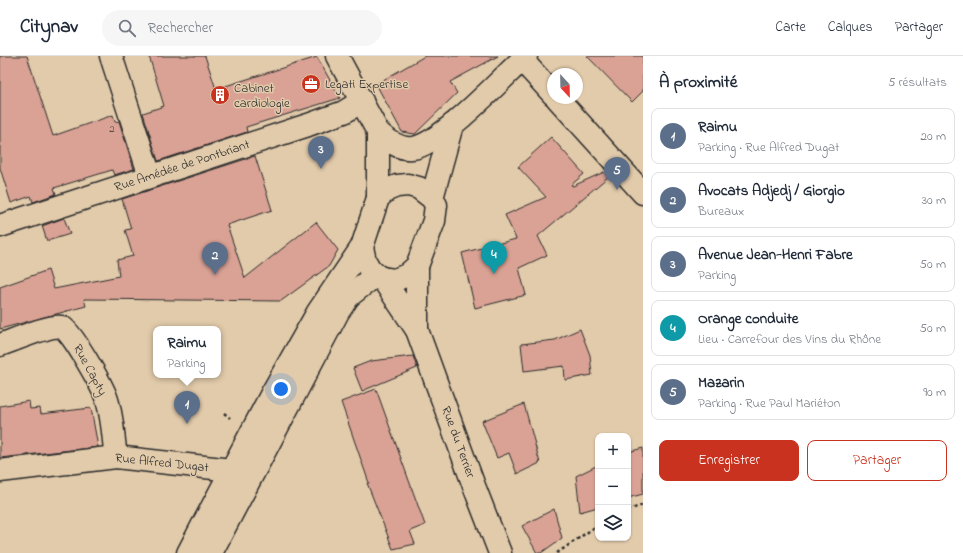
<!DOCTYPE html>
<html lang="fr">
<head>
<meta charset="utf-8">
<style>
  :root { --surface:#fff; --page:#f6f6f7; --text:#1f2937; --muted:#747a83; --line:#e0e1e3; --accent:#c8321e }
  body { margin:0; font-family:"Indie Flower",sans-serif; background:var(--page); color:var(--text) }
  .controls { position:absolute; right:12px; bottom:12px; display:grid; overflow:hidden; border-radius:8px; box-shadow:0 1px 3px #0004 }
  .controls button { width:36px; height:36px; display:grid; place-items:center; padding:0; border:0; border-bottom:1px solid var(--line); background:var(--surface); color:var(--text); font:20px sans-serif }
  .compass { position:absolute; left:547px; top:12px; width:36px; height:36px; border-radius:50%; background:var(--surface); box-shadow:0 1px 3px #0004; rotate:158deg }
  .you { position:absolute; left:281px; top:333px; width:14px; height:14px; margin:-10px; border:3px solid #fff; border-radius:50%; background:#1a73e8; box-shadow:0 0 0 6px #1a73e833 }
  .badge { display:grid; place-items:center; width:26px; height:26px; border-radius:50%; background:var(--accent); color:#fff; font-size:13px; font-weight:700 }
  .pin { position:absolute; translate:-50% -33px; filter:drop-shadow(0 1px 2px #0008) }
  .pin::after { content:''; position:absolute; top:21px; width:14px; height:12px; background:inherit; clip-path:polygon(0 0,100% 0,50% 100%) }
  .popup { position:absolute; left:153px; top:270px; width:68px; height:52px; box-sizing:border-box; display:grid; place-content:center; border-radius:8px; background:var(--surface); filter:drop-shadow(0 1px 3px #0005); font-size:13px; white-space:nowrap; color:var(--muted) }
  .popup b { font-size:15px; color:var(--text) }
  .popup::after { content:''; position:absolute; left:50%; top:100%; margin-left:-8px; border:8px solid transparent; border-top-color:var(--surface) }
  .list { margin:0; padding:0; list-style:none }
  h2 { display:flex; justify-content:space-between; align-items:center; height:52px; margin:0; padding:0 16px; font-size:17px }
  h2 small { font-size:13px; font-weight:400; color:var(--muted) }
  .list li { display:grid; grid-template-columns:26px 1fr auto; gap:12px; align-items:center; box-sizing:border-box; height:56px; margin:0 8px 8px; padding:0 8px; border:1px solid var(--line); border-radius:8px }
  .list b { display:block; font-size:15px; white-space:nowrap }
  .list p { margin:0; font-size:13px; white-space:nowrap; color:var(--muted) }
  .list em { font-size:13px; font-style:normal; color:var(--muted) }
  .actions { display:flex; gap:8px; padding:12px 16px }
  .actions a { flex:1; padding:9px 0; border:1px solid var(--accent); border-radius:8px; text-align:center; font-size:14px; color:var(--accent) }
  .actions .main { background:var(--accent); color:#fff }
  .icon { flex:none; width:22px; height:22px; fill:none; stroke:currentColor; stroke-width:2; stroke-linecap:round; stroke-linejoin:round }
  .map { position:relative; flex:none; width:643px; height:497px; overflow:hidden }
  header { display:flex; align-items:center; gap:24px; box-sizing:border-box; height:56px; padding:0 20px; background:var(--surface); border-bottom:1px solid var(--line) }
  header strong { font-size:19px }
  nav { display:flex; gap:22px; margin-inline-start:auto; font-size:14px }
  .search { width:280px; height:36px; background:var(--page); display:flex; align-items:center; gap:10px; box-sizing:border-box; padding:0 14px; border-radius:22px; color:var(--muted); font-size:15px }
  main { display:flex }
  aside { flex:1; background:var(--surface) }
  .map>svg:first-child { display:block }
</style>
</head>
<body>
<header>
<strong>Citynav</strong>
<div class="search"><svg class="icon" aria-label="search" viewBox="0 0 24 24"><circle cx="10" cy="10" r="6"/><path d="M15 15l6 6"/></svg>Rechercher</div>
<nav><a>Carte</a><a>Calques</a><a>Partager</a></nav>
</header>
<main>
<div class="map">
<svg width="643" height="497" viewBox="0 0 643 497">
  <rect width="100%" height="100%" fill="#e2cbab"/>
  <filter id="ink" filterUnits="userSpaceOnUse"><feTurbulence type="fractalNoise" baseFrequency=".025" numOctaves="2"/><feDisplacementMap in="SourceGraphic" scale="8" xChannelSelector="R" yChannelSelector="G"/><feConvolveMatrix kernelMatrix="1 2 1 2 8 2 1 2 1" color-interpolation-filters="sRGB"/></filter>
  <g filter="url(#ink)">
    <g fill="#daa295" stroke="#2b2b2b">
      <path d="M 0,0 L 27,0 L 53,80 L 113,59 L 115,66 L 119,65 L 134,113 L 114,119 L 112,114 L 54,132 L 56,138 L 33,146 L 31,140 L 11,147 L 0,112 Z"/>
      <path d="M 149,0 L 205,0 L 216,33 L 317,1 L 340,42 L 246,71 L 247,76 L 158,105 L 143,57 L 164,50 Z"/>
      <path d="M 425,0 L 498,0 L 450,26 L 457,37 L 415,78 L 402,76 L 376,28 Z"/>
      <path d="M 587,0 L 643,0 L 643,35 L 632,46 Z"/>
      <path d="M 551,81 L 584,118 L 571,129 L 573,130 L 604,116 L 608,121 L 538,180 L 547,199 L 519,212 L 526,239 L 475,252 L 462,197 L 516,183 L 505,159 L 546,141 L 518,111 Z"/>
      <path d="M 255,100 L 272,154 L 227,169 L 245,222 L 316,166 L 338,194 L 329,210 L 281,245 L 84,243 L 86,250 L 0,273 L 0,231 L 48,214 L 54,233 L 119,220 L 117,204 L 133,200 L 125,174 L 131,173 L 122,143 Z"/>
      <path d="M 64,162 L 70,178 L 47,185 L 42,170 Z"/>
      <path d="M 580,273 L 590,299 L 592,319 L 565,324 L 564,310 L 524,315 L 521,288 L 555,284 Z"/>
      <path d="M 413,300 L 417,312 L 362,335 L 353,312 L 371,305 Z"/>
      <path d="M 376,333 L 425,469 L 410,475 L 415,488 L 393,493 L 367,427 L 369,427 L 341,346 Z"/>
      <path d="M 29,345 L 30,353 L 40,352 L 41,358 L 91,352 L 98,391 L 0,402 L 0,350 Z"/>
      <path d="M 524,348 L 540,407 L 517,418 L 509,397 L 497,402 L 482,365 Z"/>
      <path d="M 643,392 L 643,438 L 628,442 L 628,396 Z"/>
      <path d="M 598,409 L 598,451 L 580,456 L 576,420 Z"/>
      <path d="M 554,453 L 562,482 L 541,497 L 537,497 L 522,470 Z"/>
    </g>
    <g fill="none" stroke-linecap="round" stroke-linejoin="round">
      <defs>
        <g id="street">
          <path d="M 111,0 L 150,120"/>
          <path d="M 522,4 L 553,38"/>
          <path d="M 557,42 L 643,137"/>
          <path d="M 0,170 L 308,69 L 344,56 L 362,45"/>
          <path d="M 0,289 C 12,285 51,268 62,271 C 71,274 102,330 106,341 C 113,360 113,382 116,401"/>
          <path d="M 0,415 L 116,401 L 249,416"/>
        </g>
        <g id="secondary">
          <path d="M 337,0 L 378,76 C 388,85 400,94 413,92 C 441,88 503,21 526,0"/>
          <path d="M 408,129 L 419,132 L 432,142 L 436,149 L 434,165 L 417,210 L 407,219 L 395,224 L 382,222 L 376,219 L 369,212 L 365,205 L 362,191 L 378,142 L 387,134 L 397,130 Z"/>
          <path d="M 378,142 L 378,76"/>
          <path d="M 432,142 L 452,69"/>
          <path d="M 417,210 L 417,274"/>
          <path d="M 382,222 L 417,274 L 474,430 L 500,497"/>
          <path d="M 188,497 L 271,339 L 318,256 L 362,191"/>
          <path d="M 211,497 L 338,256 L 349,240 L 376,219"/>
        </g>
      </defs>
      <use href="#street" stroke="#2b2b2b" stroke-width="25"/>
      <use href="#secondary" stroke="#2b2b2b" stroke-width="25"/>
      <g stroke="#2b2b2b" stroke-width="2.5" stroke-dasharray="3 3" stroke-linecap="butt">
        <path d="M 224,357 L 230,362"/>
        <path d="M 628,454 L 643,449"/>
        <path d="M 557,497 L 598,469"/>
      </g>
      <use href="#street" stroke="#e2cbab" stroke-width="22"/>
      <use href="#secondary" stroke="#e2cbab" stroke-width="22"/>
    </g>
  </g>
  <defs>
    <symbol id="office-disc" viewBox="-11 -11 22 22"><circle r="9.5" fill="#c8321e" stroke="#e2cbab"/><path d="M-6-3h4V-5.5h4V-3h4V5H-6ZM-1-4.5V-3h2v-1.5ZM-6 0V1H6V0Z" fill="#fff"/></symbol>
    <symbol id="building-disc" viewBox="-11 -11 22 22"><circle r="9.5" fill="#c8321e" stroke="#e2cbab"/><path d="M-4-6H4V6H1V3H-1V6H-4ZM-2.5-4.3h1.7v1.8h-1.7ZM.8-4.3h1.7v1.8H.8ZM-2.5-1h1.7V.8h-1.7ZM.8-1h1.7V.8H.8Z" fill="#fff"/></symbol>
  </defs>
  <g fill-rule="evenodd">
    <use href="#office-disc" x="300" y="17" width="22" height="22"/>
    <use href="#building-disc" x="209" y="28" width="22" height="22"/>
  </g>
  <g text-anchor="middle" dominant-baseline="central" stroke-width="3" stroke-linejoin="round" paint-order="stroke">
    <g font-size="11" fill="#574946">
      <text x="112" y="73">2</text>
    </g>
    <g font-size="13" fill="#2b2b2b" stroke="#e2cbab" text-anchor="start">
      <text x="325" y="28">Legati Expertise</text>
      <text x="234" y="32">Cabinet<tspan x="234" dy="15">cardiologie</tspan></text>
    </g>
    <g font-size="13" fill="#2b2b2b" stroke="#e2cbab">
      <text transform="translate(182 110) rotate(-18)">Rue Amédée de Pontbriant</text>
      <text transform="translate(90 314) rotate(61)">Rue Capty</text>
      <text transform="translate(458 386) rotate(70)">Rue du Terrier</text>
      <text transform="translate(162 407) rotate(6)">Rue Alfred Dugat</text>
    </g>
  </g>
</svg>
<div class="controls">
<button>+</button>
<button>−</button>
<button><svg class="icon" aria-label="layers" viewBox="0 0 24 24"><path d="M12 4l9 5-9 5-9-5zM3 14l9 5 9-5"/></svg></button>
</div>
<svg class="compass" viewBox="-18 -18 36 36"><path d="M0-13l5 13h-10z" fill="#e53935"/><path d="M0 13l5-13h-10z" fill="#747a83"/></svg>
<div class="you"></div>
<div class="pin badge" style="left:187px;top:368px;background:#5c6f8a">1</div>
<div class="popup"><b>Raimu</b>Parking</div>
<div class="pin badge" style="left:215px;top:219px;background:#5c6f8a">2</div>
<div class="pin badge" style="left:321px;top:113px;background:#5c6f8a">3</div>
<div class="pin badge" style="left:494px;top:218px;background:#0f9aa8">4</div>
<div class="pin badge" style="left:617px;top:134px;background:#5c6f8a">5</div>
</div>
<aside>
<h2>À proximité<small>5 résultats</small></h2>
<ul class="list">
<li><span class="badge" style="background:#5c6f8a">1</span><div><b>Raimu</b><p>Parking · Rue Alfred Dugat</p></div><em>20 m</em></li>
<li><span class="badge" style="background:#5c6f8a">2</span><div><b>Avocats Adjedj / Giorgio</b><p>Bureaux</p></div><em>30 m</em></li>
<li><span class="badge" style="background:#5c6f8a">3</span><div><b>Avenue Jean-Henri Fabre</b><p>Parking</p></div><em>50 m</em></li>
<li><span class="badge" style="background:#0f9aa8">4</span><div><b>Orange conduite</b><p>Lieu · Carrefour des Vins du Rhône</p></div><em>50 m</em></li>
<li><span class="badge" style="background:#5c6f8a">5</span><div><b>Mazarin</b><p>Parking · Rue Paul Mariéton</p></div><em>90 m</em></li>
</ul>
<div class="actions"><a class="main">Enregistrer</a><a>Partager</a></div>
</aside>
</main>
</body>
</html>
